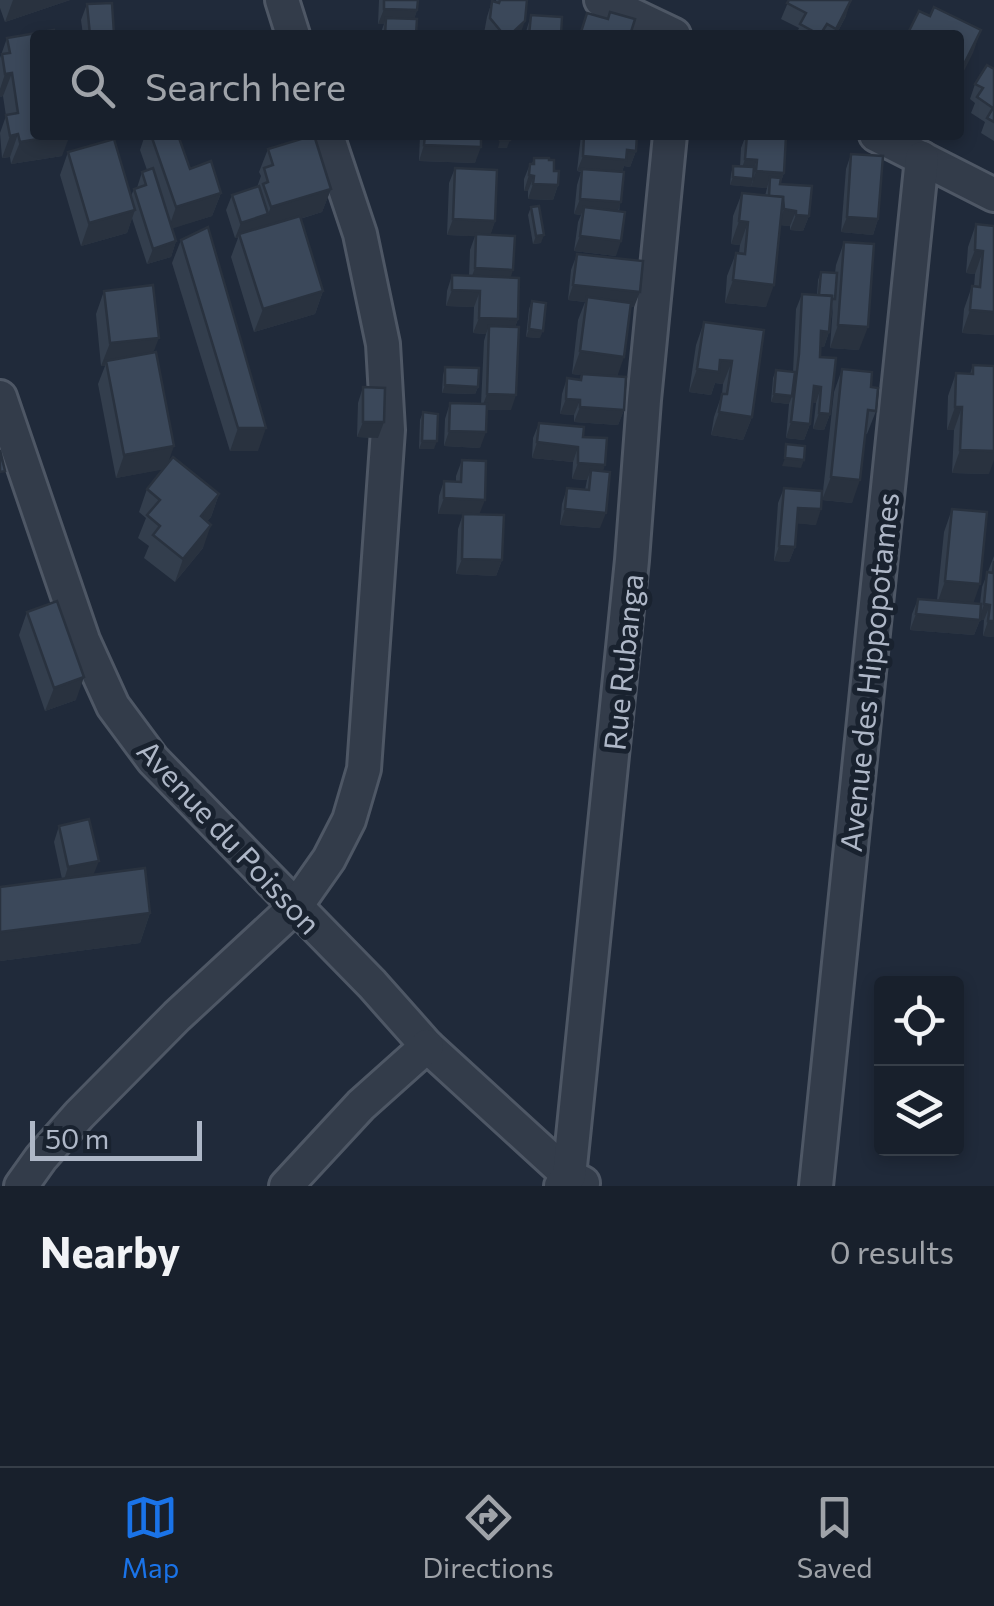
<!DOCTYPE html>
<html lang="en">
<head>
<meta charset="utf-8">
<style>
  :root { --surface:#18202c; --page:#252d38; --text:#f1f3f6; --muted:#9fa3a9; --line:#363e48; --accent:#1a73e8 }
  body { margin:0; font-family:Commissioner,sans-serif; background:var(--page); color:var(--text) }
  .controls { position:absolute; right:30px; bottom:30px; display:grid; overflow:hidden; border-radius:10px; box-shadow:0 5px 15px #0003 }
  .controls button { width:90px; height:90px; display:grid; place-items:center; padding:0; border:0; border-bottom:2px solid var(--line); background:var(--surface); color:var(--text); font:50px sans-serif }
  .scale { position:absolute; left:30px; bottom:25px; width:172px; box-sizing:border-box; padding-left:10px; border:5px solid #aeb7c7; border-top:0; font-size:28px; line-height:35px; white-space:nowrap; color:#aeb7c7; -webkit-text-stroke:8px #19222f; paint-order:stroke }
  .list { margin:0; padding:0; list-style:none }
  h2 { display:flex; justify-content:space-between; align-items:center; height:130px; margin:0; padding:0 40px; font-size:42px }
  h2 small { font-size:32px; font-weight:400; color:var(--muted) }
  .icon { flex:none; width:55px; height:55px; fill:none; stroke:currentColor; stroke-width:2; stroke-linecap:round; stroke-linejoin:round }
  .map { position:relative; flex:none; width:994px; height:1186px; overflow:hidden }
  .search { position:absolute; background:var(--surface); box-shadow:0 5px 15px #0003; left:30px; right:30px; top:30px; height:110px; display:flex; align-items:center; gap:25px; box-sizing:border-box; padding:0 35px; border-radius:10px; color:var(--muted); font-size:38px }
  .sheet { height:280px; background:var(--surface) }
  nav { display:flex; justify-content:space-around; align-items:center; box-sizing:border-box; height:140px; border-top:2px solid var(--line); background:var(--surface); font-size:28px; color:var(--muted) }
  nav a { display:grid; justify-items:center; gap:5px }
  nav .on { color:var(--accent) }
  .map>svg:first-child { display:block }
</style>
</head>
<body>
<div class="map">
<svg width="994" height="1186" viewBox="0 0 994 1186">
  <rect width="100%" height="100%" fill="#202a3a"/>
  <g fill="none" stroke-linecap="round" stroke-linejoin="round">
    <defs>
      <g id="minor">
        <path d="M 282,0 L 293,35"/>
        <path d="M 601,0 L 674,35"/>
        <path d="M 876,135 L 994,195"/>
        <path d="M 0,397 L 83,640 L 113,706 L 153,760 L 372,984 L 427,1046 L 569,1176 L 583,1183"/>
        <path d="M 21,1186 L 41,1158 L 79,1115 L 177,1016 L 296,906 L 329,859 L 349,820 L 364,769 L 388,430 L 383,344 L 360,234 L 327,135"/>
        <path d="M 286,1186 L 361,1105 L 427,1046"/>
        <path d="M 561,1186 L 569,1176 L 632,560 L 644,400 L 670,135"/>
        <path d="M 816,1186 L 922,158"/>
      </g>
    </defs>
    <use href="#minor" stroke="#4e5765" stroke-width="38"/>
    <use href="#minor" stroke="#333c4a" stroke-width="32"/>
  </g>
  <g fill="#333e4d">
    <path d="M 0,0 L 70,0 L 5,22 L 0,8 Z"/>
    <path d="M 379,0 L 418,0 L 417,10 L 414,19 L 416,35 L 380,35 L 384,24 L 378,24 Z"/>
    <path d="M 496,0 L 527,0 L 520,35 L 486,35 L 484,33 L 487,17 L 492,1 L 496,2 Z"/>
    <path d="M 789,0 L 846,16 L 836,35 L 796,35 L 799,28 L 781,19 Z"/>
    <path d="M 87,4 L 114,35 L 83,35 L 81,20 Z"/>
    <path d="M 531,15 L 561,35 L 525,35 Z"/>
    <path d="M 7,38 L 62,156 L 11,164 L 10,157 L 2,158 L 0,133 L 6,116 L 3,96 L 0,97 L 0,58 Z"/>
    <path d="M 994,69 L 994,141 L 981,133 L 985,122 L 971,113 L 975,103 L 970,99 L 975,84 Z"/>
    <path d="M 145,135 L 178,135 L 190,169 L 221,193 L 212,216 L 172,228 L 176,241 L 171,257 L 147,264 L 132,218 L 127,233 L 81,246 L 60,175 L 68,152 L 131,196 L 134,189 L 137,188 L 142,172 L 147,170 L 140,150 Z"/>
    <path d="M 420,135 L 481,135 L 475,163 L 419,161 Z"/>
    <path d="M 581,135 L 637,135 L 636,151 L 630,167 L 624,166 L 622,172 L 616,256 L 574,251 L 578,222 L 581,215 L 574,214 L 577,185 L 581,172 L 577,171 Z"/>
    <path d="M 746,135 L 784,173 L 780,184 L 809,216 L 803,231 L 790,230 L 790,226 L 780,225 L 766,307 L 725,303 L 727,276 L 736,253 L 739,253 L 740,245 L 731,244 L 733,216 L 742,193 L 765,196 L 767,188 L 730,185 L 731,174 L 733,166 L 740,167 L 741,148 Z"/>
    <path d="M 268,149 L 331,189 L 322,212 L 300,219 L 323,291 L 315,314 L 254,332 L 231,257 L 238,238 L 235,238 L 226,210 L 232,195 L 257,187 L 261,176 L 259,172 Z"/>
    <path d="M 851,154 L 878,219 L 873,235 L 841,232 L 846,169 Z"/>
    <path d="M 534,158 L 554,171 L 558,185 L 553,200 L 528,199 L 528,191 L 524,191 L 524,179 L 530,164 L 532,164 Z"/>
    <path d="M 455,168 L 495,221 L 490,235 L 510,278 L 518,319 L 515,327 L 511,410 L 486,410 L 480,448 L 444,446 L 445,419 L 450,403 L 481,404 L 484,341 L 486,334 L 473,333 L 474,307 L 446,306 L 447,291 L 452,275 L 469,276 L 470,250 L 475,236 L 447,235 L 449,183 Z"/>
    <path d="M 531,207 L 541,243 L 533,244 L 528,215 Z"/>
    <path d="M 976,224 L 994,226 L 994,335 L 962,333 L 964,309 L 972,286 L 974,287 L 975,274 L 966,273 L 968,247 Z"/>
    <path d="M 181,240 L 258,451 L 230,451 L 172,263 Z"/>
    <path d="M 844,242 L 859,350 L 830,348 L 833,306 L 829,332 L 824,347 L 820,347 L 820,357 L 830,414 L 824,430 L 813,429 L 816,403 L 812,402 L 810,424 L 804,440 L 786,438 L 789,404 L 771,402 L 773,378 L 776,370 L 793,372 L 796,309 L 802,294 L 817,295 L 818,280 L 821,272 L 835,273 L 836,265 Z"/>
    <path d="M 577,254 L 634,307 L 630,307 L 617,377 L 624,410 L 618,425 L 574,422 L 574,415 L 560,414 L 562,394 L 567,378 L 580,379 L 581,375 L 572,374 L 578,320 L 585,302 L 568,300 L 571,270 Z"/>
    <path d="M 104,291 L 153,352 L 168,463 L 219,494 L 211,517 L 207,521 L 203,548 L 175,582 L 144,558 L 149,546 L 138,538 L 146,518 L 139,512 L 147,489 L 163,469 L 116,478 L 98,384 L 105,366 L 101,366 L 96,314 Z"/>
    <path d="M 532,301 L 540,338 L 526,337 L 529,309 Z"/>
    <path d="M 704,322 L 764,330 L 752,417 L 743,440 L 711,435 L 714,417 L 722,394 L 723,384 L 715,383 L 711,395 L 689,392 L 696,345 Z"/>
    <path d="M 973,365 L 989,474 L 952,473 L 954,430 L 947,430 L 948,396 L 956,373 L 970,374 Z"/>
    <path d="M 445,367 L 478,387 L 475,394 L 442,393 L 443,375 Z"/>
    <path d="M 842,369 L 871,387 L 876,411 L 867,434 L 865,434 L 852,503 L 822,500 L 834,392 Z"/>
    <path d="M 363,387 L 378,438 L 357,437 L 358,403 Z"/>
    <path d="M 423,412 L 434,449 L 419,449 L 420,420 Z"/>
    <path d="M 539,423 L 583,437 L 603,471 L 600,528 L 560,525 L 562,504 L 567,488 L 585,490 L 587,480 L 572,479 L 573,462 L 532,458 L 533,438 Z"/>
    <path d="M 462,460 L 479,514 L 502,560 L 496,576 L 456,574 L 458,529 L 463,514 L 438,514 L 439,496 L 444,481 L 456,481 L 456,476 Z"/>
    <path d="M 784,488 L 816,525 L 797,523 L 795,547 L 789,562 L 774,561 L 778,503 Z"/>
    <path d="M 952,509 L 973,603 L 980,604 L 982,587 L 994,556 L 994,637 L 983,636 L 984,620 L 980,620 L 974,635 L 910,630 L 912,614 L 918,599 L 937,600 L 944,532 Z"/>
    <path d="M 27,612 L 76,700 L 45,711 L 19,635 Z"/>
    <path d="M 59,826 L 94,875 L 150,913 L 140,943 L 0,961 L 0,887 L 62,879 L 54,842 Z"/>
  </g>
  <g fill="#29323f">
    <path d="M 13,0 L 70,0 L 5,22 Z"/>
    <path d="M 851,0 L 846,16 L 836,35 L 834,35 Z"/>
    <path d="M 384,9 L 417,10 L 412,26 L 386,18 L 384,24 L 378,24 Z"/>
    <path d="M 525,21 L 520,35 L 510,35 Z"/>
    <path d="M 981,30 L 973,53 L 959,81 L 959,74 Z"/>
    <path d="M 12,73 L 3,96 L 0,97 L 0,89 L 5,74 Z"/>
    <path d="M 18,134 L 10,157 L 2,158 L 10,136 Z"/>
    <path d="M 62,135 L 70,135 L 62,156 L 11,164 L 20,142 Z"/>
    <path d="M 500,140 L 510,140 L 507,148 L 498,148 Z"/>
    <path d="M 424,145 L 481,147 L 475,163 L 419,161 Z"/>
    <path d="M 627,150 L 636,151 L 630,167 L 624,166 L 621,175 L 577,171 L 583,156 Z"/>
    <path d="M 745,159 L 757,160 L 751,175 L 740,174 Z"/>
    <path d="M 756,171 L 784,173 L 778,188 L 770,177 L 767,188 L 751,187 Z"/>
    <path d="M 529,175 L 534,176 L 528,191 L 524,191 Z"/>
    <path d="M 733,177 L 753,179 L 751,187 L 730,185 Z"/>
    <path d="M 533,184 L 558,185 L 553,200 L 528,199 Z"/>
    <path d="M 331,189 L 322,212 L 240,237 L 239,234 L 238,238 L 235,238 L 241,223 L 268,214 L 271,207 Z"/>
    <path d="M 221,193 L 212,216 L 168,230 L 176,207 Z"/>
    <path d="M 580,199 L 621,202 L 616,217 L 584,207 L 581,215 L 574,214 Z"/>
    <path d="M 784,209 L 796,211 L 790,226 L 778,225 Z"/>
    <path d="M 135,210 L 127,233 L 81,246 L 89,223 Z"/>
    <path d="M 796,215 L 809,216 L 803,231 L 790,230 Z"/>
    <path d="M 847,217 L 878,219 L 873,235 L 841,232 Z"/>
    <path d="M 453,219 L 495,221 L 490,237 L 447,235 Z"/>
    <path d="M 739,221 L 748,222 L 740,245 L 731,244 Z"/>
    <path d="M 544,235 L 541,243 L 533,244 L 536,236 Z"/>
    <path d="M 580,236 L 621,241 L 616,256 L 574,251 Z"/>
    <path d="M 176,241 L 171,257 L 147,264 L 153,249 Z"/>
    <path d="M 975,250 L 983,251 L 975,274 L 966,273 Z"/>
    <path d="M 475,268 L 513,270 L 508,286 L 469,284 Z"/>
    <path d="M 733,280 L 774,285 L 766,307 L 725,303 Z"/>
    <path d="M 573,285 L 640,292 L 634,307 L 586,302 L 587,297 L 585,302 L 568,300 Z"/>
    <path d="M 452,290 L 480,291 L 474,307 L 446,306 Z"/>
    <path d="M 323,291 L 315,314 L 254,332 L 263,309 Z"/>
    <path d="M 970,310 L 994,312 L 994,335 L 962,333 Z"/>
    <path d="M 479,318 L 518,319 L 512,335 L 489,326 L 486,334 L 473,333 Z"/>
    <path d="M 838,325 L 868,327 L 859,350 L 830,348 Z"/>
    <path d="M 529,329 L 543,331 L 540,338 L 526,337 Z"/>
    <path d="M 821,331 L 829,332 L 824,347 L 816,347 Z"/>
    <path d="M 159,338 L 150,361 L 106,361 L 105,366 L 101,366 L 110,343 Z"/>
    <path d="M 580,351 L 624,357 L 616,380 L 572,374 Z"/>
    <path d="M 720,360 L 732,361 L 723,384 L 715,383 L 711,395 L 689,392 L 697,369 Z"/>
    <path d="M 445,385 L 478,387 L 475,394 L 442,393 Z"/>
    <path d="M 814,386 L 821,387 L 816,403 L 808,402 Z"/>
    <path d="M 487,394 L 516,395 L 511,410 L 481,410 Z"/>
    <path d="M 774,394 L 792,396 L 789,404 L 771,402 Z"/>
    <path d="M 566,399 L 580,400 L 574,415 L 560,414 Z"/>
    <path d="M 580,407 L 624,410 L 618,425 L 574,422 Z"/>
    <path d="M 955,407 L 962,407 L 954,430 L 947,430 Z"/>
    <path d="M 719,412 L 752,417 L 743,440 L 711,435 Z"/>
    <path d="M 819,413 L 830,414 L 824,430 L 813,429 Z"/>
    <path d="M 363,422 L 384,422 L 378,438 L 357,437 Z"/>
    <path d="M 791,422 L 810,424 L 804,440 L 786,438 Z"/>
    <path d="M 238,428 L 266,428 L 258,451 L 230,451 Z"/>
    <path d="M 449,431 L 486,432 L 480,448 L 444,446 Z"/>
    <path d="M 422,441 L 437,441 L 434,449 L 419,449 Z"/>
    <path d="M 537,442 L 578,447 L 573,462 L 532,458 Z"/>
    <path d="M 174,446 L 166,469 L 116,478 L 124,455 Z"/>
    <path d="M 960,450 L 994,451 L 994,460 L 989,474 L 952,473 Z"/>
    <path d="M 785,458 L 804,460 L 801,468 L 782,466 Z"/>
    <path d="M 578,463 L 605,465 L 600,481 L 591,470 L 587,480 L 572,479 Z"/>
    <path d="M 831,477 L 860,480 L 852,503 L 822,500 Z"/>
    <path d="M 219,494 L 211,517 L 193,539 L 201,516 Z"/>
    <path d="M 444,498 L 485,500 L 479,515 L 438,514 Z"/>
    <path d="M 798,508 L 821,509 L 816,525 L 792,523 Z"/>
    <path d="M 565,509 L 606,513 L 600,528 L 560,525 Z"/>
    <path d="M 211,525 L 203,548 L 175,582 L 183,559 Z"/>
    <path d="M 779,546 L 795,547 L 789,562 L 774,561 Z"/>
    <path d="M 462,559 L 502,560 L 496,576 L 456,574 Z"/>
    <path d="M 945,581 L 980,584 L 972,607 L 937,604 Z"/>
    <path d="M 984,604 L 990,605 L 984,620 L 979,620 Z"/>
    <path d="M 916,614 L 980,620 L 974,635 L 910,630 Z"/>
    <path d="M 988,621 L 994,621 L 994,637 L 983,636 Z"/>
    <path d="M 84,677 L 76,700 L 45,711 L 54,688 Z"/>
    <path d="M 99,861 L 93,876 L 63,883 L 68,867 Z"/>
    <path d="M 150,913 L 140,943 L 0,961 L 0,932 Z"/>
  </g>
  <g fill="#3b485a" stroke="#29323f" stroke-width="2.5">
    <path d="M 384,0 L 418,0 L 417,10 L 384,9 Z"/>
    <path d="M 500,0 L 527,0 L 525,21 L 510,35 L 504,35 L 490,18 L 492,1 L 499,3 Z"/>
    <path d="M 789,0 L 851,0 L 836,29 L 827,24 L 820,35 L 800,24 L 806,13 L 787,3 Z"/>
    <path d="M 112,3 L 114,34 L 90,35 L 87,4 Z"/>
    <path d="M 934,7 L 981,30 L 959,74 L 959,35 L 907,35 L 919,11 L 930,16 Z"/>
    <path d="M 610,12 L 635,19 L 630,35 L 580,35 L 587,13 L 608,19 Z"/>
    <path d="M 531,15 L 562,17 L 561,35 L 529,35 Z"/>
    <path d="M 386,18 L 417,19 L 416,35 L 385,35 Z"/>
    <path d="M 54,30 L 55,35 L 35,35 L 35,135 L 62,135 L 20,142 L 18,134 L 10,136 L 6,115 L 18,113 L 12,73 L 5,74 L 2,54 L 10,53 L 7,38 Z"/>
    <path d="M 987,65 L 994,69 L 994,122 L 987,118 L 993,108 L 977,97 L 983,88 L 975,84 Z"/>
    <path d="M 151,135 L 178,135 L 190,169 L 211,161 L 221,193 L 176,207 Z"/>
    <path d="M 314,135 L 331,189 L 271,207 L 263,184 L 268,182 L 264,168 L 273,165 L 268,149 Z"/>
    <path d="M 425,135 L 481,135 L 481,147 L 424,145 Z"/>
    <rect x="500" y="135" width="10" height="5"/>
    <path d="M 584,135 L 637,135 L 636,151 L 627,150 L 626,160 L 583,156 Z"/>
    <path d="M 747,135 L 786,136 L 784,173 L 756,171 L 757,160 L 745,159 Z"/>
    <path d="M 114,139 L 135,210 L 89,223 L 68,152 Z"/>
    <path d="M 851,154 L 883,156 L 878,219 L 847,217 Z"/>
    <path d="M 534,158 L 549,158 L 549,160 L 554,160 L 554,171 L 559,171 L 558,185 L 533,184 L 534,176 L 529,175 L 530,164 L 534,164 Z"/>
    <path d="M 733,166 L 754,167 L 753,179 L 733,177 Z"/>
    <path d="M 153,168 L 176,241 L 153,249 L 134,189 L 146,185 L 142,172 Z"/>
    <path d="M 455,168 L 497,170 L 495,221 L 453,219 Z"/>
    <path d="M 582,169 L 624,172 L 621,202 L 580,199 Z"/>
    <path d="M 770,177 L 781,178 L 780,184 L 812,186 L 809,216 L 796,215 L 796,211 L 784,209 L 783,197 L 769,196 Z"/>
    <path d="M 259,186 L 268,214 L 241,223 L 232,195 Z"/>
    <path d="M 742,193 L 783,197 L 774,285 L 733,280 L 736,253 L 745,254 L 748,222 L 739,221 Z"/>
    <path d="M 539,206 L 544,235 L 536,236 L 531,207 Z"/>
    <path d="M 584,207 L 625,212 L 621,241 L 580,236 Z"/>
    <path d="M 300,216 L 323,291 L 263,309 L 239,234 Z"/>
    <path d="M 976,224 L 994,226 L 994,312 L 970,310 L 972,286 L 980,287 L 983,251 L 975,250 Z"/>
    <path d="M 208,227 L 239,334 L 266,428 L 238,428 L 181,240 Z"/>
    <path d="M 476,234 L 515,236 L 513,270 L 475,268 Z"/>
    <path d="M 844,242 L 874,244 L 868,327 L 838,325 Z"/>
    <path d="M 577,254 L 643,261 L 640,292 L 573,285 Z"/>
    <path d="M 821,272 L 837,273 L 835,299 L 832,299 L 832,296 L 819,295 Z"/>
    <path d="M 452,275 L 519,278 L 518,319 L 479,318 L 480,291 L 452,290 Z"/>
    <path d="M 153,285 L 159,338 L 110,343 L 104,291 Z"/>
    <path d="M 802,294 L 832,296 L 829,332 L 821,331 L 820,357 L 836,358 L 830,414 L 819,413 L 821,387 L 814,386 L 810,424 L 791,422 L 799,354 Z"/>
    <path d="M 587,297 L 631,303 L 624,357 L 580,351 Z"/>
    <path d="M 532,301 L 546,303 L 543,331 L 529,329 Z"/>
    <path d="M 704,322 L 764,330 L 752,417 L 719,412 L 722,394 L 727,394 L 732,361 L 720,360 L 719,372 L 697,369 Z"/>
    <path d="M 489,326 L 519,327 L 516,395 L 487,394 Z"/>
    <path d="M 156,352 L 174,446 L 124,455 L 106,361 Z"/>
    <path d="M 973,365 L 994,366 L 994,451 L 960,450 L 962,407 L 955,407 L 956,373 L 973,374 Z"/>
    <path d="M 445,367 L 479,368 L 478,387 L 445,385 Z"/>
    <path d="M 842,369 L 872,372 L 871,387 L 878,388 L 876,411 L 868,410 L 860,480 L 831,477 Z"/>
    <path d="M 776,370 L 795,372 L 792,396 L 774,394 Z"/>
    <path d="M 582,374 L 626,377 L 624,410 L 580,407 L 580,400 L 566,399 L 567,378 L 581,380 Z"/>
    <path d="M 363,387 L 385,388 L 384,422 L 363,422 Z"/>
    <path d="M 450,403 L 487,404 L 486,432 L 449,431 Z"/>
    <path d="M 423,412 L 438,414 L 437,441 L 422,441 Z"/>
    <path d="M 539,423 L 584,427 L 583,437 L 607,438 L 605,465 L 578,463 L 578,447 L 537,442 Z"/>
    <path d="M 786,444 L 805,446 L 804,460 L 785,458 Z"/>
    <path d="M 0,450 L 5,471 L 0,472 Z"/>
    <path d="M 173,457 L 219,494 L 201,516 L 211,525 L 183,559 L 153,535 L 160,526 L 147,515 L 160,500 L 147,489 Z"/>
    <path d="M 462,460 L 486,461 L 485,500 L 444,498 L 444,481 L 461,482 Z"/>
    <path d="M 591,470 L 610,472 L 606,513 L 565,509 L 567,488 L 589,490 Z"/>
    <path d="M 784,488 L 822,491 L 821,509 L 798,508 L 795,547 L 779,546 Z"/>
    <path d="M 952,509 L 987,512 L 980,584 L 945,581 Z"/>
    <path d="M 463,514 L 504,515 L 502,560 L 462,559 Z"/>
    <path d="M 994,561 L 994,621 L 988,621 L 990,605 L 984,604 L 987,572 L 993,573 Z"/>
    <path d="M 918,599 L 981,604 L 980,620 L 916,614 Z"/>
    <path d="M 57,601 L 84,677 L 54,688 L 27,612 Z"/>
    <path d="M 89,819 L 99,861 L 68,867 L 59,826 Z"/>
    <path d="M 145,868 L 150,913 L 0,932 L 0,887 Z"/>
  </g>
  <g text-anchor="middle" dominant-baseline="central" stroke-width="10" stroke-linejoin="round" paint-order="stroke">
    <g font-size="30" fill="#aeb7c7" stroke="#19222f">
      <text transform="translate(622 662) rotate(-84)">Rue Rubanga</text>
      <text transform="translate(868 672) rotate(-84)">Avenue des Hippopotames</text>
      <text transform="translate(230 836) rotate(47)">Avenue du Poisson</text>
    </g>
  </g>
</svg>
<div class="controls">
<button><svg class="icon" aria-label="locate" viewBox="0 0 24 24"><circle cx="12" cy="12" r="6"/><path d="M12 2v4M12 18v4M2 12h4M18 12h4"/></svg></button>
<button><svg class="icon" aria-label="layers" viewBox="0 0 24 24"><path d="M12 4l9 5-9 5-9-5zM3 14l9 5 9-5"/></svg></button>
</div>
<div class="scale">50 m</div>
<div class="search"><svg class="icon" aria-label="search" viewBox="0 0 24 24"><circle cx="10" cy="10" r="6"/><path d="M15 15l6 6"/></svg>Search here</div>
</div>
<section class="sheet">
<h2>Nearby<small>0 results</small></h2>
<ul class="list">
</ul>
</section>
<nav>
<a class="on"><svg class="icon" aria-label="map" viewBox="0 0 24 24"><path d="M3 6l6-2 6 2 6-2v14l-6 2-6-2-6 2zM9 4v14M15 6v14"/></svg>Map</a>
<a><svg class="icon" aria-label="directions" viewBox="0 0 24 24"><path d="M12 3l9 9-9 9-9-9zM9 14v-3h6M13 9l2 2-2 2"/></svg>Directions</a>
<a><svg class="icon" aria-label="saved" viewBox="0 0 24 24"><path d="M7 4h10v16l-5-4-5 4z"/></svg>Saved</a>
</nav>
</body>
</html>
